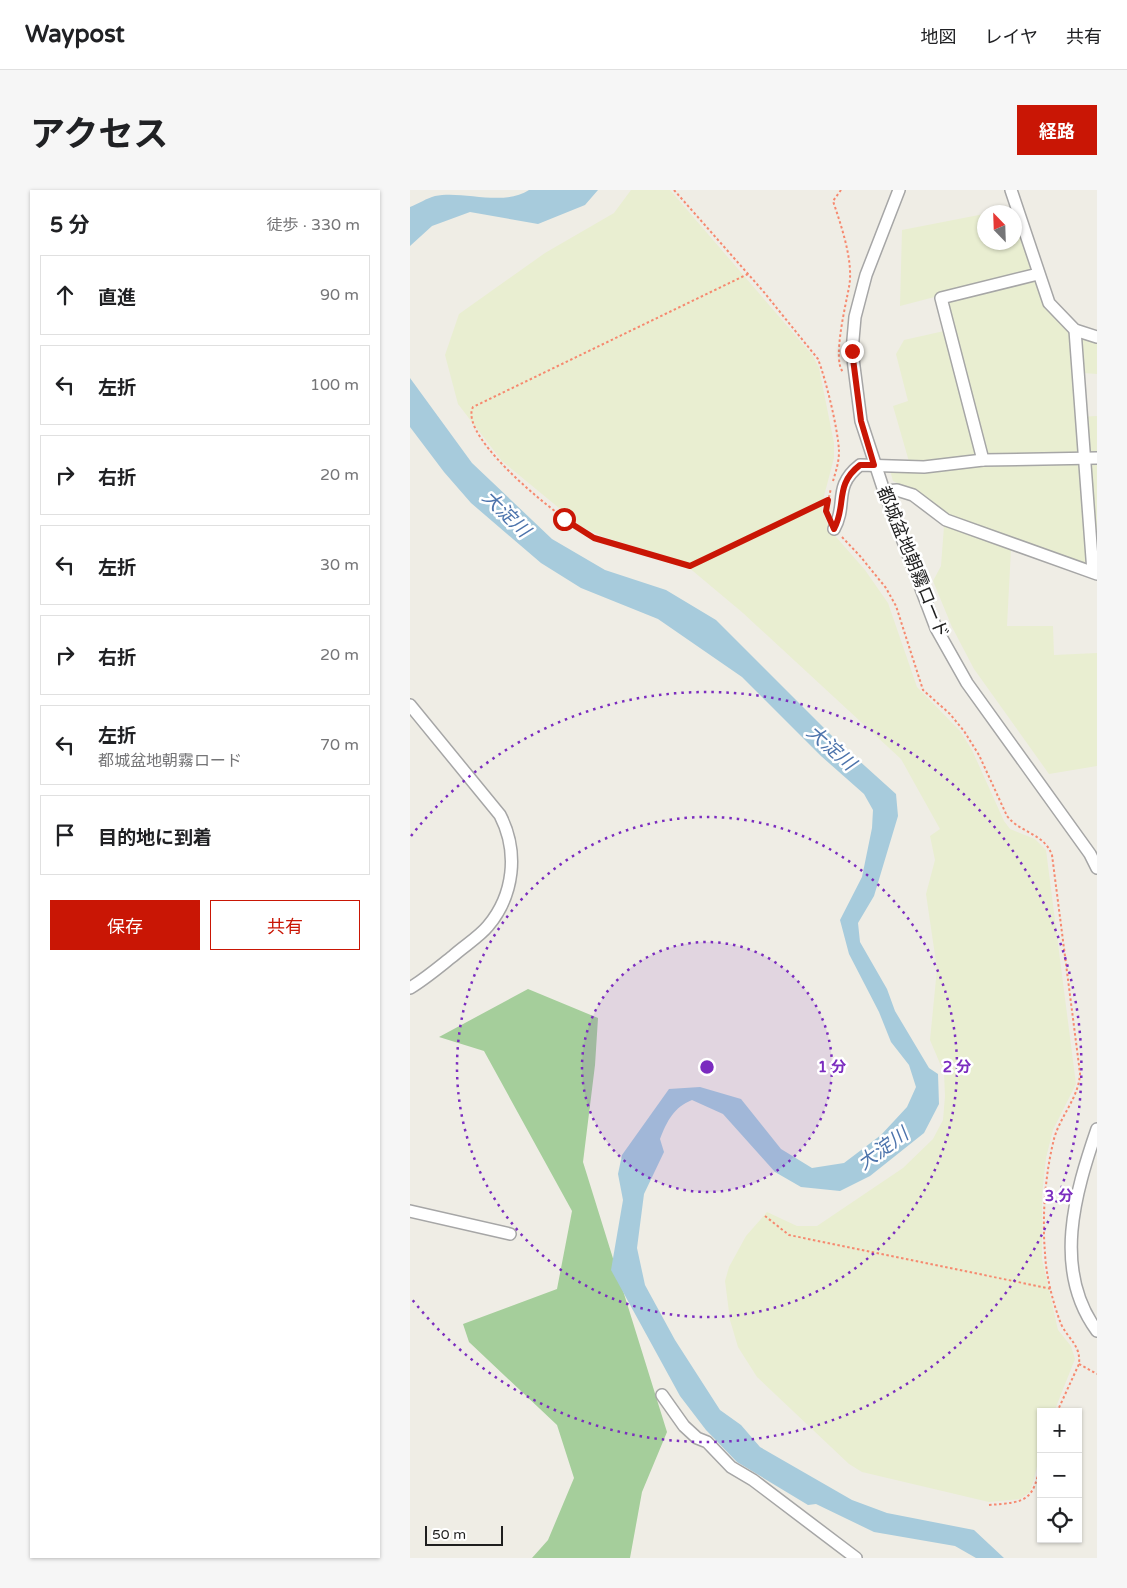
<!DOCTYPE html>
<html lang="ja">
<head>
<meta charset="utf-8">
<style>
  :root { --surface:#fff; --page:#f6f6f6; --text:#202124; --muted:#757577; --line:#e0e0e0; --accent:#c91605 }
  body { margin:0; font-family:"Varela Round","Noto Sans JP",sans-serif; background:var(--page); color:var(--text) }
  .controls { position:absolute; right:15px; bottom:15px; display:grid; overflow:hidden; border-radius:0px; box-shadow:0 1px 4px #0004 }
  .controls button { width:45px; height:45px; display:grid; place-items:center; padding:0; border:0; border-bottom:1px solid var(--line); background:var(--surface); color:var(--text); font:25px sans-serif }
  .compass { position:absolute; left:567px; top:15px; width:45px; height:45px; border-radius:50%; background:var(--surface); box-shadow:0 1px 4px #0004; rotate:337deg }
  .scale { position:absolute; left:15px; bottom:12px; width:78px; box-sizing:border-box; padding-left:5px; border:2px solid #1f1f1f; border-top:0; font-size:14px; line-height:18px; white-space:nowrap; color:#1f1f1f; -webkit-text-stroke:4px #fff; paint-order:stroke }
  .stop { position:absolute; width:15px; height:15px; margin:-11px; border:4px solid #c91605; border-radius:50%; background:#fff }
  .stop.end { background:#c91605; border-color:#fff; box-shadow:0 1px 5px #0008 }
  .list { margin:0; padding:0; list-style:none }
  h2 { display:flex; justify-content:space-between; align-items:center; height:65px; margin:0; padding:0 20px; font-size:21px }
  h2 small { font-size:16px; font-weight:400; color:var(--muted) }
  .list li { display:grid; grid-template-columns:32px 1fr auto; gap:15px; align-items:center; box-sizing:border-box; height:80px; margin:0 10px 10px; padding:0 10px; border:1px solid var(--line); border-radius:0px }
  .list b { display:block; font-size:19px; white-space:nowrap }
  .list p { margin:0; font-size:16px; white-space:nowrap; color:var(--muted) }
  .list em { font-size:16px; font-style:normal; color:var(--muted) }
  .actions { display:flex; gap:10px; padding:15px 20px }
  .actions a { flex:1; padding:11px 0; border:1px solid var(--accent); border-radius:0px; text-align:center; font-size:18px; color:var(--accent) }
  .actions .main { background:var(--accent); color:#fff }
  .icon { flex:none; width:28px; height:28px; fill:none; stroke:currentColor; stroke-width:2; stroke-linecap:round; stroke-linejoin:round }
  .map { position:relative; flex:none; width:687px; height:1368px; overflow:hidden; border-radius:0px }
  header { display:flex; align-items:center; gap:30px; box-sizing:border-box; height:70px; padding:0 25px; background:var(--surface); border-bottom:1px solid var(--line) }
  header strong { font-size:24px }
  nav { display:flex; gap:28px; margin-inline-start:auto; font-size:18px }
  .intro { display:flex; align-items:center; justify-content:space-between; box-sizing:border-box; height:120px; padding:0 30px }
  h1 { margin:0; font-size:35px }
  .button { padding:12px 22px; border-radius:0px; background:var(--accent); color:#fff; font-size:18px; font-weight:700 }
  main { display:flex; gap:30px; padding:0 30px }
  aside { flex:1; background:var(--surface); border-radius:0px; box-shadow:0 1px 4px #0004 }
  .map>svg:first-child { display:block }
</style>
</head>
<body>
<header>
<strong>Waypost</strong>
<nav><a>地図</a><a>レイヤ</a><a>共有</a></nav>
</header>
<div class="intro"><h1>アクセス</h1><a class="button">経路</a></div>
<main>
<aside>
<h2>5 分<small>徒歩 · 330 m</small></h2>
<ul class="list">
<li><svg class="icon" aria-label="ahead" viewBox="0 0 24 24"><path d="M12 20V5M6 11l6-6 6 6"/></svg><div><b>直進</b></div><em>90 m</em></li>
<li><svg class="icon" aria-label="left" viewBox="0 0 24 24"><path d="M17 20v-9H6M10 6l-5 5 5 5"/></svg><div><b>左折</b></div><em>100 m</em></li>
<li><svg class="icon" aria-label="right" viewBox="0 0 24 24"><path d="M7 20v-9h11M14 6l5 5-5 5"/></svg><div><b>右折</b></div><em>20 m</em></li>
<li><svg class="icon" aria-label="left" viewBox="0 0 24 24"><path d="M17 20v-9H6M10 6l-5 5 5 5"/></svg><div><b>左折</b></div><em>30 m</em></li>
<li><svg class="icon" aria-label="right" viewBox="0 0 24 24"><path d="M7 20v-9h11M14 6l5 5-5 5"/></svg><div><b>右折</b></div><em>20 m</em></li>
<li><svg class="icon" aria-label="left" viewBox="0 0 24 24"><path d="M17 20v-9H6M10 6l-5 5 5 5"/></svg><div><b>左折</b><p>都城盆地朝霧ロード</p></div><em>70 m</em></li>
<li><svg class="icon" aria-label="arrive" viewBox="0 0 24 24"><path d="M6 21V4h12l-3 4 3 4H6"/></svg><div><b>目的地に到着</b></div></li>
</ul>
<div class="actions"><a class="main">保存</a><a>共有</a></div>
</aside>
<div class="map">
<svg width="687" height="1368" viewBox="0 0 687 1368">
  <rect width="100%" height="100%" fill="#efede5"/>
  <g fill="#e9eed1">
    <path d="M 221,0 L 260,0 L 403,166 L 409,178 L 424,253 L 424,268 L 414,306 L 412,321 L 420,340 L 455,380 L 478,413 L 507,497 L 550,541 L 562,560 L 594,631 L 600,639 L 625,649 L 636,660 L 666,894 L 643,940 L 636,968 L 632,1005 L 632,1069 L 648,1140 L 661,1156 L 665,1169 L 644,1222 L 631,1222 L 631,1259 L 624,1289 L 620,1302 L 610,1309 L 579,1312 L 452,1282 L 439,1274 L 347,1187 L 328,1157 L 320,1130 L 315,1091 L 319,1077 L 336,1046 L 357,1022 L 387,1036 L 407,1036 L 493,978 L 523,949 L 533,930 L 535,906 L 534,883 L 520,850 L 527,779 L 516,704 L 525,670 L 520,646 L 530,639 L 491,569 L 333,423 L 271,371 L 194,347 L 172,337 L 92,271 L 48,214 L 35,165 L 49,124 L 135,63 L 204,23 Z"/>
    <path d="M 574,24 L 574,52 L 604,52 L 605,29 L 622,79 L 660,142 L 666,227 L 687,226 L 687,377 L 539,326 L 521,310 L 483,291 L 480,280 L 502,282 L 483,216 L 498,211 L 486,164 L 494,150 L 543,139 L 536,104 L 490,116 L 492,40 Z"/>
    <path d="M 669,145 L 687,151 L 687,184 L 673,183 Z"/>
    <path d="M 534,336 L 601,359 L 597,436 L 643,436 L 644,465 L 687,463 L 687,576 L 639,584 L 564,479 L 542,437 L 523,391 L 531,376 Z"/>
  </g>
  <path fill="#a5ce9b" d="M 118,799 L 188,828 L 185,875 L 173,972 L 257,1242 L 232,1302 L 220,1368 L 122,1368 L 138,1350 L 164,1288 L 147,1235 L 59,1152 L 53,1134 L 147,1099 L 162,1021 L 74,861 L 29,847 Z"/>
  <g fill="#a7cbdc">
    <path d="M 119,0 L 188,0 L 175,15 L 128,34 L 60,22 L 22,36 L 0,56 L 0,17 C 8,14 17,8 25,6 C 53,0 93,17 119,0 Z"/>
    <path d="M 0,188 L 62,273 L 142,349 L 195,380 L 256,400 L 306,430 L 425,549 L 486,604 L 488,626 L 464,706 L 448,733 L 450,752 L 477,799 L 485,821 L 519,878 L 528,884 L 529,914 L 514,943 L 460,986 L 430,1001 L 391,997 L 365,982 L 313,924 L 282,910 C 264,917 257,931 250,949 L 254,962 L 234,1004 L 227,1058 L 235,1095 L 265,1150 L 310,1220 L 331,1235 L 350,1257 L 442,1310 L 477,1323 L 564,1340 L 594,1368 L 566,1368 L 545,1356 L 464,1342 L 406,1314 L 398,1315 L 327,1272 L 296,1240 L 270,1206 L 201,1080 L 213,1010 L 208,984 L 212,965 L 259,899 L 290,897 L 331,909 L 371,959 L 402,978 L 434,973 L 471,945 L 497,917 L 506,897 L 499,875 L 481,852 L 469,822 L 439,764 L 430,730 L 452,687 L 462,638 L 463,620 L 454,604 L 411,566 L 332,487 L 248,429 L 171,398 L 131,373 L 61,313 L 34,282 L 0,237 Z"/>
  </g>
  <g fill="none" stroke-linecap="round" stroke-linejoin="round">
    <defs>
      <g id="minor">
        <path d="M 489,0 L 456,85 L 445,127 L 442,161 L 451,231 L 474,301 L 526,438 L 557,493 L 680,664 L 687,678"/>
        <path d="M 601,0 L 639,113 L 665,140 L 687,147"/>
        <path d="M 665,140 L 683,382"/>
        <path d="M 573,270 L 531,108 L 628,84"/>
        <path d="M 474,301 L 487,300 L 503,305 L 536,330 L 687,384"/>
        <path d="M 424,339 C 438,314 422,297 450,275 L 514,277 L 573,270 L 687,268"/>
        <path d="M 0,515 L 90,625 C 109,662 104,705 78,736 C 69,747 54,756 43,766 C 29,777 15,789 0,798"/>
        <path d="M 687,939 C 665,1003 642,1080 687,1141"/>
        <path d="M 0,1021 L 100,1044"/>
        <path d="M 252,1205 L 274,1236 L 287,1248 L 297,1252 L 321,1277 L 343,1290 L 446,1368"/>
      </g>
    </defs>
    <use href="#minor" stroke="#a6a6a6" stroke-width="14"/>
    <g stroke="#f6896f" stroke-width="2" stroke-dasharray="2.5 2.5" stroke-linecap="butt">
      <path d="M 264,0 L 353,101 L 408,169 C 416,190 428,239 429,261 C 429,272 426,281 423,291"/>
      <path d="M 431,0 L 423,11 C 431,35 444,72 439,97 C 436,114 422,170 433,182"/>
      <path d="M 338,84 L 63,217 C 47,248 156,334 182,346 C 211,359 244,366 274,376 L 280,376 L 418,310"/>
      <path d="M 418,327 L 416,321 L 421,298"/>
      <path d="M 432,347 L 450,366 L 476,398 L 486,416 L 513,500 L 540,524 L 554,541 L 569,565 L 597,626 C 610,643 634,643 642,665 L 670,883 C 669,908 650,926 644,949 C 635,985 632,1027 635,1063 C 636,1086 643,1113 651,1134 C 658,1149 671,1155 669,1174 L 647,1222"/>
      <path d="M 355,1026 L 379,1045 L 642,1099"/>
      <path d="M 669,1174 L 687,1184"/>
      <path d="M 579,1315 C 618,1312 623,1311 631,1272"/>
    </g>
    <use href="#minor" stroke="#fff" stroke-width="11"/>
  </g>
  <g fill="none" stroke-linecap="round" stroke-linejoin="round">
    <path stroke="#c91605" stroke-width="6" d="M 154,329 L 184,348 L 280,376 L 418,310 L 416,321 L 424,339 C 437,315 424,295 450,275 L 464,275 L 451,231 L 442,161"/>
  </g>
  <circle cx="297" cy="877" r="125" fill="#7b2cbf" fill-opacity=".12"/>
  <g fill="none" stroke="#7b2cbf" stroke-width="2.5" stroke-dasharray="2.5 5">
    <circle cx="297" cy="877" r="125"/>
    <circle cx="297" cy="877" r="250"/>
    <path d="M1 646A375 375 0 1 1 1 1108"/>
  </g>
  <g text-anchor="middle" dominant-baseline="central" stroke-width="5" stroke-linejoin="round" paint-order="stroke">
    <g font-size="18" fill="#1f1f1f" stroke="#fff">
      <text transform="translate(503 372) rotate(68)">都城盆地朝霧ロード</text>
    </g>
    <g font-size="19" font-style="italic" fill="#4d74ac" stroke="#fff">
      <text transform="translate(96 324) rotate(44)">大淀川</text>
      <text transform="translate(421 558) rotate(41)">大淀川</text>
      <text transform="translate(473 959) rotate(-36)">大淀川</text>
    </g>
  </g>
  <circle cx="297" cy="877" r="8" fill="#7b2cbf" stroke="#fff" stroke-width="2.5"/>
  <g font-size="15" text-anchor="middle" font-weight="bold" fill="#7b2cbf" stroke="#fff" stroke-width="5" stroke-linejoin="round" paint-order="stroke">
    <text x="422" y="882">1 分</text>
    <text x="547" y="882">2 分</text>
    <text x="649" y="1011">3 分</text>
  </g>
</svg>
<div class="controls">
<button>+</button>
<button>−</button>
<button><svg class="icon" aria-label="locate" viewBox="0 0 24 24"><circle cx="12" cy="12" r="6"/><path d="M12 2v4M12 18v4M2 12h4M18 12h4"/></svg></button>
</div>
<svg class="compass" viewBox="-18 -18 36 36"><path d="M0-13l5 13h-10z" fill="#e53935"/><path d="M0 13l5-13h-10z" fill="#757577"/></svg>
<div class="scale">50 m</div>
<div class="stop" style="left:154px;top:329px"></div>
<div class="stop end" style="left:442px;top:161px"></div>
</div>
</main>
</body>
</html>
